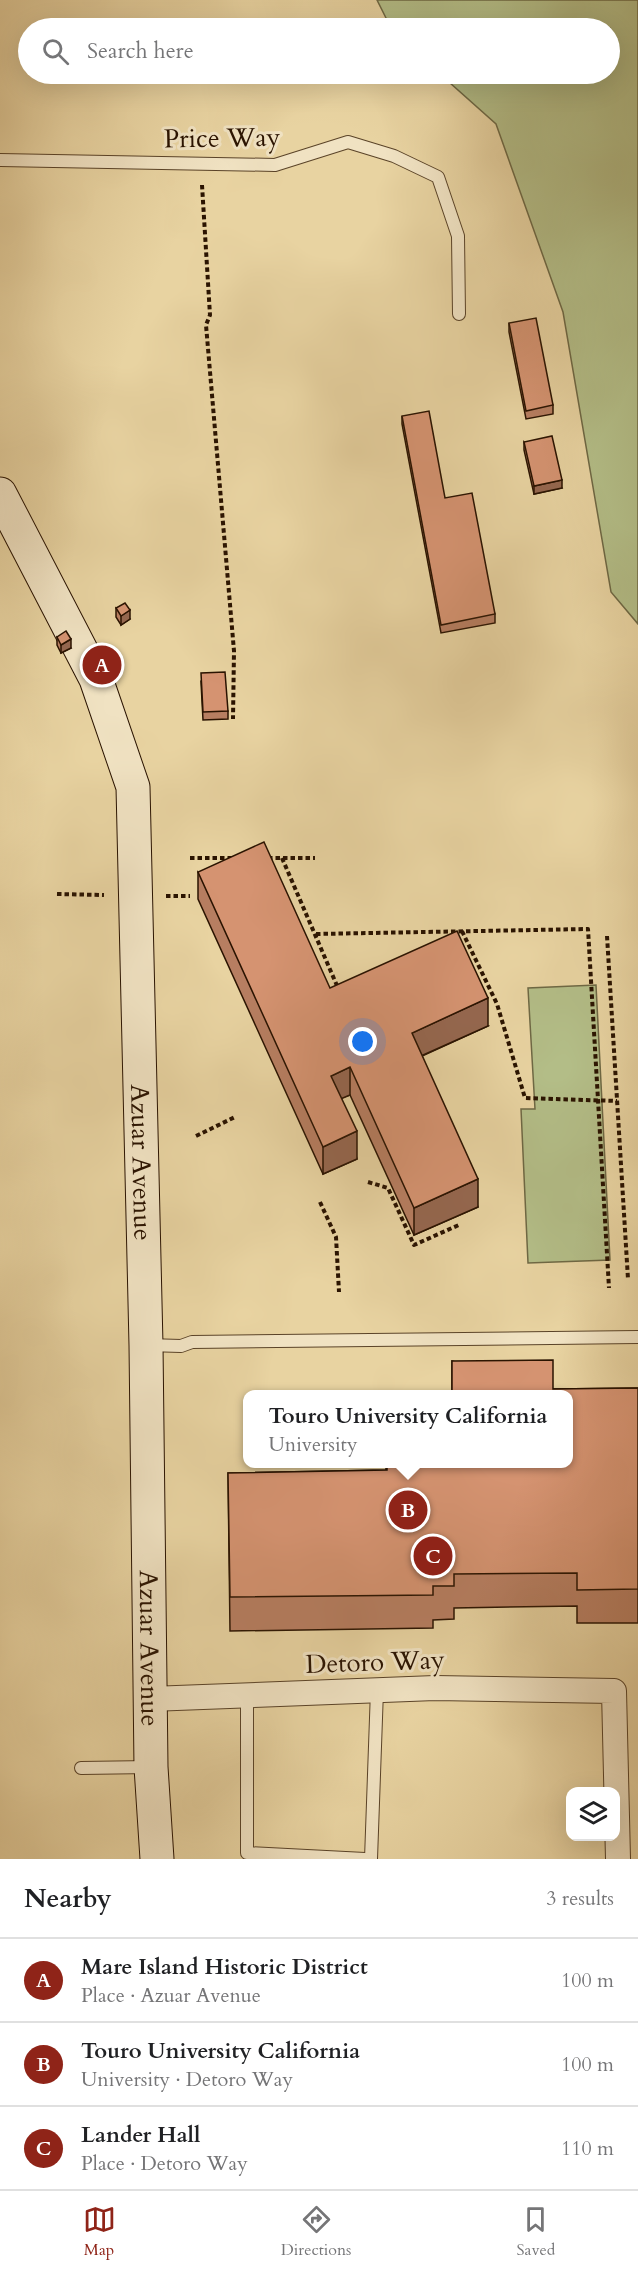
<!DOCTYPE html>
<html lang="en">
<head>
<meta charset="utf-8">
<style>
  :root { --surface:#fff; --page:#f6f6f6; --text:#202124; --muted:#757577; --line:#e0e0e0; --accent:#8f2418 }
  body { margin:0; font-family:Cardo,serif; background:var(--page); color:var(--text) }
  .controls { position:absolute; right:18px; bottom:18px; display:grid; overflow:hidden; border-radius:12px; box-shadow:0 6px 24px #0002 }
  .controls button { width:54px; height:54px; display:grid; place-items:center; padding:0; border:0; border-bottom:2px solid var(--line); background:var(--surface); color:var(--text); font:30px sans-serif }
  .you { position:absolute; left:363px; top:1042px; width:21px; height:21px; margin:-15px; border:4px solid #fff; border-radius:50%; background:#1a73e8; box-shadow:0 0 0 9px #1a73e833 }
  .badge { display:grid; place-items:center; width:39px; height:39px; border-radius:50%; background:var(--accent); color:#fff; font-size:20px; font-weight:700 }
  .pin { position:absolute; translate:-50% -50%; border:3px solid #fff; box-shadow:0 2px 6px #0006 }
  .popup { position:absolute; left:243px; top:1390px; width:330px; height:78px; box-sizing:border-box; display:grid; place-content:center; border-radius:12px; background:var(--surface); filter:drop-shadow(0 2px 4px #0005); font-size:20px; white-space:nowrap; color:var(--muted) }
  .popup b { font-size:22px; color:var(--text) }
  .popup::after { content:''; position:absolute; left:50%; top:100%; margin-left:-12px; border:12px solid transparent; border-top-color:var(--surface) }
  .list { margin:0; padding:0; list-style:none }
  h2 { display:flex; justify-content:space-between; align-items:center; height:78px; margin:0; padding:0 24px; font-size:26px }
  h2 small { font-size:20px; font-weight:400; color:var(--muted) }
  .list li { display:grid; grid-template-columns:39px 1fr auto; gap:18px; align-items:center; box-sizing:border-box; height:84px; padding:0 24px; border-top:2px solid var(--line) }
  .list b { display:block; font-size:22px; white-space:nowrap }
  .list p { margin:0; font-size:20px; white-space:nowrap; color:var(--muted) }
  .list em { font-size:20px; font-style:normal; color:var(--muted) }
  .icon { flex:none; width:33px; height:33px; fill:none; stroke:currentColor; stroke-width:2; stroke-linecap:round; stroke-linejoin:round }
  .map { position:relative; flex:none; width:638px; height:1859px; overflow:hidden }
  .search { position:absolute; background:var(--surface); box-shadow:0 6px 24px #0002; left:18px; right:18px; top:18px; height:66px; display:flex; align-items:center; gap:15px; box-sizing:border-box; padding:0 21px; border-radius:33px; color:var(--muted); font-size:22px }
  .sheet { height:330px; background:var(--surface) }
  nav { display:flex; justify-content:space-around; align-items:center; box-sizing:border-box; height:84px; border-top:2px solid var(--line); background:var(--surface); font-size:16px; color:var(--muted) }
  nav a { display:grid; justify-items:center; gap:3px }
  nav .on { color:var(--accent) }
  .map>svg:first-child { display:block }
</style>
</head>
<body>
<div class="map">
<svg width="638" height="1859" viewBox="0 0 638 1859">
  <rect width="100%" height="100%" fill="#e8d3a1"/>
  <filter id="stains"><feTurbulence type="fractalNoise" baseFrequency=".00333" numOctaves="4"/><feColorMatrix values="0 0 0 0 .2 0 0 0 0 .09 0 0 0 0 .02 0 0 0 .5 -.17"/></filter>
  <radialGradient id="worn" r=".72"><stop offset=".6" stop-color="#630" stop-opacity="0"/><stop offset="1" stop-color="#630" stop-opacity=".3"/></radialGradient>
  <g fill="#b3bd87" stroke="#6e6844" stroke-width="1.5">
    <path d="M 377,0 L 638,0 L 638,624 L 611,592 L 563,312 L 496,124 L 440,74 L 610,74 L 610,28 L 391,28 Z"/>
    <path d="M 596,985 L 610,1260 L 528,1263 L 521,1109 L 535,1109 L 528,988 Z"/>
  </g>
  <g fill="none" stroke-linecap="round" stroke-linejoin="round">
    <defs>
      <g id="lane">
        <path d="M 0,160 L 275,165 L 348,142 L 394,156 L 438,177 L 458,236 L 459,314"/>
        <path d="M 147,1345 L 181,1346 L 192,1342 L 638,1337"/>
        <path d="M 247,1695 L 247,1853 L 365,1859"/>
        <path d="M 81,1768 L 150,1767"/>
        <path d="M 371,1859 L 377,1690"/>
      </g>
      <path id="street" d="M 150,1699 L 435,1688 L 614,1691 L 618,1859"/>
      <g id="secondary">
        <path id="s1" d="M 0,494 L 96,679 L 133,787 L 146,1345 L 151,1767 L 157,1859"/>
      </g>
    </defs>
    <use href="#lane" stroke="#5a4328" stroke-width="14"/>
    <use href="#street" stroke="#5a4328" stroke-width="26"/>
    <use href="#secondary" stroke="#2a1300" stroke-width="35"/>
    <g stroke="#2a1300" stroke-width="4" stroke-dasharray="4.5 3" stroke-linecap="butt">
      <path d="M 202,185 L 210,315 L 206,325 L 234,651 L 233,719"/>
      <path d="M 190,858 L 233,858"/>
      <path d="M 268,858 L 315,858"/>
      <path d="M 282,858 L 338,988"/>
      <path d="M 57,894 L 104,895"/>
      <path d="M 166,896 L 190,896"/>
      <path d="M 462,931 L 497,1004 L 525,1098 L 617,1101"/>
      <path d="M 316,934 L 588,929 L 609,1288"/>
      <path d="M 607,936 L 628,1279"/>
      <path d="M 196,1136 L 235,1117"/>
      <path d="M 368,1182 L 388,1188 L 414,1245 L 461,1224"/>
      <path d="M 320,1202 L 336,1237 L 339,1292"/>
    </g>
    <use href="#lane" stroke="#f0e2c2" stroke-width="12"/>
    <use href="#street" stroke="#f0e2c2" stroke-width="24"/>
    <use href="#secondary" stroke="#f0e2c2" stroke-width="33"/>
  </g>
  <g fill="#b77e61" stroke="#2a1300" stroke-width="1.5">
    <path d="M 509,323 L 553,405 L 553,414 L 526,419 L 509,332 Z"/>
    <path d="M 402,416 L 445,498 L 495,614 L 495,623 L 441,633 L 402,424 Z"/>
    <path d="M 524,442 L 562,488 L 534,494 L 524,450 Z"/>
    <path d="M 116,608 L 130,619 L 121,625 L 116,617 Z"/>
    <path d="M 57,637 L 71,648 L 61,653 L 57,645 Z"/>
    <path d="M 201,682 L 228,711 L 228,719 L 203,720 Z"/>
    <path d="M 198,872 L 330,988 L 488,1026 L 422,1056 L 478,1207 L 414,1235 L 350,1095 L 341,1098 L 357,1159 L 323,1174 L 198,899 Z"/>
    <path d="M 452,1361 L 553,1389 L 638,1388 L 638,1623 L 577,1623 L 577,1606 L 454,1608 L 454,1619 L 433,1620 L 433,1628 L 230,1631 L 228,1473 L 386,1470 L 386,1464 L 568,1464 L 568,1395 L 452,1395 Z"/>
  </g>
  <g fill="#95674f" stroke="#2a1300" stroke-width="1.5">
    <path d="M 562,480 L 562,488 L 534,494 L 534,486 Z"/>
    <path d="M 130,610 L 130,619 L 121,625 L 121,616 Z"/>
    <path d="M 71,639 L 71,648 L 61,653 L 61,645 Z"/>
    <path d="M 488,998 L 488,1026 L 412,1060 L 412,1033 Z"/>
    <path d="M 350,1067 L 350,1095 L 331,1103 L 331,1076 Z"/>
    <path d="M 357,1131 L 357,1159 L 323,1174 L 323,1147 Z"/>
    <path d="M 478,1179 L 478,1207 L 414,1235 L 414,1208 Z"/>
  </g>
  <g fill="#d59371" stroke="#2a1300" stroke-width="1.5">
    <path d="M 536,318 L 553,405 L 526,411 L 509,323 Z"/>
    <path d="M 429,411 L 445,498 L 472,493 L 495,614 L 441,625 L 402,416 Z"/>
    <path d="M 552,436 L 562,480 L 534,486 L 524,442 Z"/>
    <path d="M 125,603 L 130,610 L 121,616 L 116,608 Z"/>
    <path d="M 66,631 L 71,639 L 61,645 L 57,637 Z"/>
    <path d="M 225,672 L 228,711 L 203,712 L 201,673 Z"/>
    <path d="M 264,842 L 330,988 L 457,931 L 488,998 L 412,1033 L 478,1179 L 414,1208 L 350,1067 L 331,1076 L 357,1131 L 323,1147 L 198,872 Z"/>
    <path d="M 553,1360 L 553,1389 L 638,1388 L 638,1589 L 577,1590 L 577,1573 L 454,1574 L 454,1586 L 433,1586 L 433,1595 L 230,1597 L 228,1473 L 387,1470 L 387,1464 L 568,1464 L 568,1395 L 452,1395 L 452,1361 Z"/>
  </g>
  <g text-anchor="middle" dominant-baseline="central" stroke-width="6" stroke-linejoin="round" paint-order="stroke">
    <g font-size="26" fill="#2a1300" stroke="#f0e2c2">
      <text transform="translate(222 138) rotate(-1)">Price Way</text>
      <text stroke="none"><textPath href="#s1" startOffset="698">Azuar Avenue</textPath></text>
      <text stroke="none"><textPath href="#s1" startOffset="1184">Azuar Avenue</textPath></text>
      <text transform="translate(375 1662) rotate(-2)">Detoro Way</text>
    </g>
  </g>
  <rect width="100%" height="100%" filter="url(#stains)"/>
  <rect width="100%" height="100%" fill="url(#worn)"/>
</svg>
<div class="controls">
<button><svg class="icon" aria-label="layers" viewBox="0 0 24 24"><path d="M12 4l9 5-9 5-9-5zM3 14l9 5 9-5"/></svg></button>
</div>
<div class="you"></div>
<div class="pin badge" style="left:102px;top:665px">A</div>
<div class="pin badge" style="left:408px;top:1510px">B</div>
<div class="popup"><b>Touro University California</b>University</div>
<div class="pin badge" style="left:433px;top:1556px">C</div>
<div class="search"><svg class="icon" aria-label="search" viewBox="0 0 24 24"><circle cx="10" cy="10" r="6"/><path d="M15 15l6 6"/></svg>Search here</div>
</div>
<section class="sheet">
<h2>Nearby<small>3 results</small></h2>
<ul class="list">
<li><span class="badge">A</span><div><b>Mare Island Historic District</b><p>Place · Azuar Avenue</p></div><em>100 m</em></li>
<li><span class="badge">B</span><div><b>Touro University California</b><p>University · Detoro Way</p></div><em>100 m</em></li>
<li><span class="badge">C</span><div><b>Lander Hall</b><p>Place · Detoro Way</p></div><em>110 m</em></li>
</ul>
</section>
<nav>
<a class="on"><svg class="icon" aria-label="map" viewBox="0 0 24 24"><path d="M3 6l6-2 6 2 6-2v14l-6 2-6-2-6 2zM9 4v14M15 6v14"/></svg>Map</a>
<a><svg class="icon" aria-label="directions" viewBox="0 0 24 24"><path d="M12 3l9 9-9 9-9-9zM9 14v-3h6M13 9l2 2-2 2"/></svg>Directions</a>
<a><svg class="icon" aria-label="saved" viewBox="0 0 24 24"><path d="M7 4h10v16l-5-4-5 4z"/></svg>Saved</a>
</nav>
</body>
</html>
